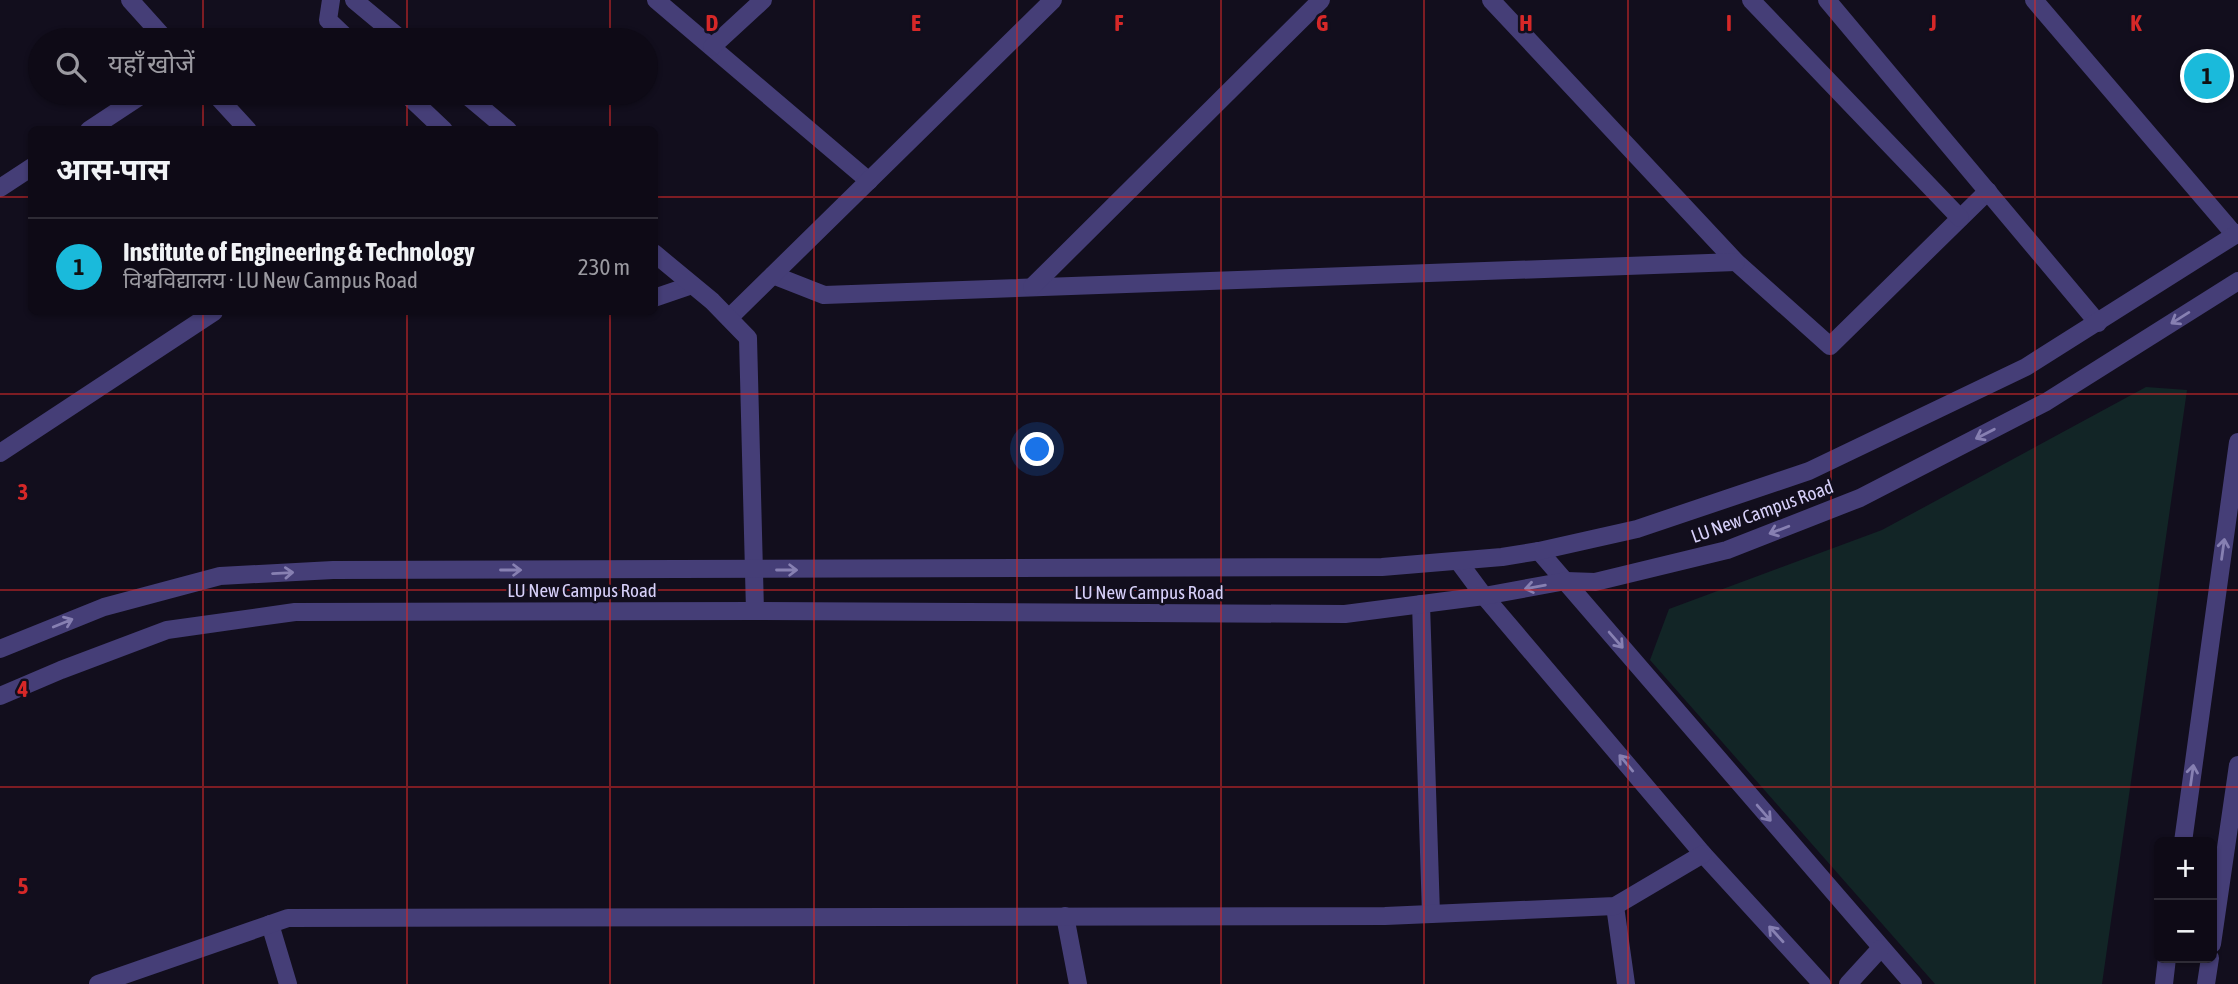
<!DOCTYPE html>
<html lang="hi">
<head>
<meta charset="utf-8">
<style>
  :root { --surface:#0e0a16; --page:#17131f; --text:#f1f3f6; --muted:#9b9aa1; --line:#2e2b35; --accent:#1abadb }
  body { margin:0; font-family:"Asap Condensed","Noto Sans Devanagari",sans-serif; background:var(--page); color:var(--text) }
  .controls { position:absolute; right:21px; bottom:21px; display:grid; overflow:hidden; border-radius:10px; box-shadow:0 2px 5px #0004 }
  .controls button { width:63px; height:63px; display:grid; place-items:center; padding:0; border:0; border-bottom:2px solid var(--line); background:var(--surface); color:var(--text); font:35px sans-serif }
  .you { position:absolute; left:1038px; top:450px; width:24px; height:24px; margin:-18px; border:5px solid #fff; border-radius:50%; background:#1a73e8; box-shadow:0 0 0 10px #1a73e833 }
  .badge { display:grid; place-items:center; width:46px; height:46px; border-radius:50%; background:var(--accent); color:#111; font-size:23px; font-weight:700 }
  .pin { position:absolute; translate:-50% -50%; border:4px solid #fff; box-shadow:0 2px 7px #0006 }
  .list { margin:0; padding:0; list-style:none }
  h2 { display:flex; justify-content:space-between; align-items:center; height:91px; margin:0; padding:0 28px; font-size:30px }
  h2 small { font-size:23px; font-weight:400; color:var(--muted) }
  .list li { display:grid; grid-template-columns:46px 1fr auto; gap:21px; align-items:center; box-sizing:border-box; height:98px; padding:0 28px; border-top:2px solid var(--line) }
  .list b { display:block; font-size:26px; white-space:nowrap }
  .list p { margin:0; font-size:23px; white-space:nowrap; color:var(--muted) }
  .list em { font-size:23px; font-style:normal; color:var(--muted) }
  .icon { flex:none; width:38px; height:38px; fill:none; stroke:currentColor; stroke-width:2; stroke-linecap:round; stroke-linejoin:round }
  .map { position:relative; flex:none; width:2238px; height:984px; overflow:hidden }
  .search { position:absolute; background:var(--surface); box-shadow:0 2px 5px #0004; left:28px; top:28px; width:630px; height:77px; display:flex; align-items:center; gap:18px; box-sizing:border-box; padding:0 24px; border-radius:38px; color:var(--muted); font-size:26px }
  .panel { position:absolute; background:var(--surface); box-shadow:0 2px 5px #0004; left:28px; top:126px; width:630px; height:189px; border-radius:10px }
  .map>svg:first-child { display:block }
</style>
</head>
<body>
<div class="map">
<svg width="2238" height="984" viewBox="0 0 2238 984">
  <rect width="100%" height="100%" fill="#120e1d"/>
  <path fill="#122526" d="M 2146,387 L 2187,390 L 2102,984 L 1935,984 L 1650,660 L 1669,609 L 1882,530 Z"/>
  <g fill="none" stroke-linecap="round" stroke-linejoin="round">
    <g stroke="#453e77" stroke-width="18">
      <path d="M 130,0 L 166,40"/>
      <path d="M 331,0 L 328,20 L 349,40"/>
      <path d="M 656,0 L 869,181"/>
      <path d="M 1491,0 L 1736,262 L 1830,346 L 1988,191"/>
      <path d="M 1751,0 L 1960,218"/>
      <path d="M 1827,0 L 2098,323"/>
      <path d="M 2034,0 L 2235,235"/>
      <path d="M 712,47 L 763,0"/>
      <path d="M 214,93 L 248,130"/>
      <path d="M 405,93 L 444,130"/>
      <path d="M 89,130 L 145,93"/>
      <path d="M 0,188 L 32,167"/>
      <path d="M 773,275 L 824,295 L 1736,262"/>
      <path d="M 1032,287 L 1321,0"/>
      <path d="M 654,298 L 692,285"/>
      <path d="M 729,318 L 1053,0"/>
      <path d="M 0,453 L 214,312"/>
      <path d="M 1615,906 L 1626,984"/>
    </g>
    <g stroke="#453e77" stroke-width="18">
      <path d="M 1539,551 L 1913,984"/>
      <path d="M 1458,561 L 1484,596 L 1703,854 L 1822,984"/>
      <path d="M 1421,604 L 1431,914"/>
      <path d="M 1065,916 L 1078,984"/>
      <path d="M 270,924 L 288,984"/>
      <path d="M 98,984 L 288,918 L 1385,916 L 1615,906 L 1703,854"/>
      <path d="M 1848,984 L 1880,949"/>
    </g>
    <g stroke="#453e77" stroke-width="18">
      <path d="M 354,0 L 402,40"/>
      <path d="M 464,93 L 508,130"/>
      <path d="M 654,253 L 712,301 L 748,338 L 755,611"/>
      <path d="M 0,649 L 104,607 L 220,576 L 333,570 L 1382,567 L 1502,557 L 1539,551 L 1637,529 L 1809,471 L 2026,367 L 2238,233"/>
      <path d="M 0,696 L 61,670 L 167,630 L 295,612 L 755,611 L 1345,614 L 1484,596 L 1566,581 L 1595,582 L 1727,550 L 1860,498 L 2046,402 L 2238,281"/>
      <path d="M 2183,842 L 2238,442"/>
      <path d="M 2212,944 L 2238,765"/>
      <path d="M 2164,984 L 2167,958"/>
      <path d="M 2206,984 L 2210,958"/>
    </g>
  </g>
  <defs><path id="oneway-shaft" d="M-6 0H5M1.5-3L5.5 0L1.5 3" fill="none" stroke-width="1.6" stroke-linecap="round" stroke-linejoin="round" transform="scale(1.75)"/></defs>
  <g stroke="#8780b2">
    <use href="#oneway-shaft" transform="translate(2180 318) rotate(148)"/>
    <use href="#oneway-shaft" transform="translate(1985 434) rotate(153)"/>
    <use href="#oneway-shaft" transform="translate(1779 530) rotate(159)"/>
    <use href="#oneway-shaft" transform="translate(2223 549) rotate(-82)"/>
    <use href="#oneway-shaft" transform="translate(511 570)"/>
    <use href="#oneway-shaft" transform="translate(787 570)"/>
    <use href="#oneway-shaft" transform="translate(283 573) rotate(-3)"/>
    <use href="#oneway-shaft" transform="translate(1535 587) rotate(170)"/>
    <use href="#oneway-shaft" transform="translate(63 623) rotate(-22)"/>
    <use href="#oneway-shaft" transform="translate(1616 640) rotate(49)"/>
    <use href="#oneway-shaft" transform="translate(1626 763) rotate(-130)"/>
    <use href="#oneway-shaft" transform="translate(2192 775) rotate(-82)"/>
    <use href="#oneway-shaft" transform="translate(1764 813) rotate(49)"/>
    <use href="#oneway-shaft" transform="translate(1776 934) rotate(-132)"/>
  </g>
  <path fill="none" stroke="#d62828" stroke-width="2" stroke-opacity="0.55" d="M 203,0 L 203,40M 407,0 L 407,40M 610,0 L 610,40M 814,0 L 814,984M 1017,0 L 1017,984M 1221,0 L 1221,984M 1424,0 L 1424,984M 1628,0 L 1628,984M 1831,0 L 1831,984M 2035,0 L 2035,984M 203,93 L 203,130M 407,93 L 407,130M 610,93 L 610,130M 0,197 L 32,197M 654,197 L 2238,197M 203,312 L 203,984M 407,312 L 407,984M 610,312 L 610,984M 0,394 L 2238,394M 0,590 L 2238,590M 0,787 L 2238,787"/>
  <g text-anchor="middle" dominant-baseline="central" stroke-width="5" stroke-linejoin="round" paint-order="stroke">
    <g font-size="19" fill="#d7d0f9" stroke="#120e1d">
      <text transform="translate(1762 511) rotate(-20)">LU New Campus Road</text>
      <text x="582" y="590">LU New Campus Road</text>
      <text x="1149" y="592">LU New Campus Road</text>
    </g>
  </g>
  <g font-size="23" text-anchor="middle" font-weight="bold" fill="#d62828" stroke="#120e1d" stroke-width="5" stroke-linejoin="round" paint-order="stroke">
    <text x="712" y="31">D</text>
    <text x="916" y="31">E</text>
    <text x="1119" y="31">F</text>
    <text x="1322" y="31">G</text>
    <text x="1526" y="31">H</text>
    <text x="1729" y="31">I</text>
    <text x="1933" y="31">J</text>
    <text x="2136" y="31">K</text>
    <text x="23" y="500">3</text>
    <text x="23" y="697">4</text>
    <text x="23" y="894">5</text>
  </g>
</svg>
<div class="controls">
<button>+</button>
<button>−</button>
</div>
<div class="you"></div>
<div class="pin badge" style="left:2207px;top:76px">1</div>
<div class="search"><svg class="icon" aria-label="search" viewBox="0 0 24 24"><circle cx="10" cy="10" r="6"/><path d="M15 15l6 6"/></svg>यहाँ खोजें</div>
<section class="panel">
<h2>आस-पास<small></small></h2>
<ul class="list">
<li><span class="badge">1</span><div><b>Institute of Engineering &amp; Technology</b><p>विश्वविद्यालय · LU New Campus Road</p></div><em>230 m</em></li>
</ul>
</section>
</div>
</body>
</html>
